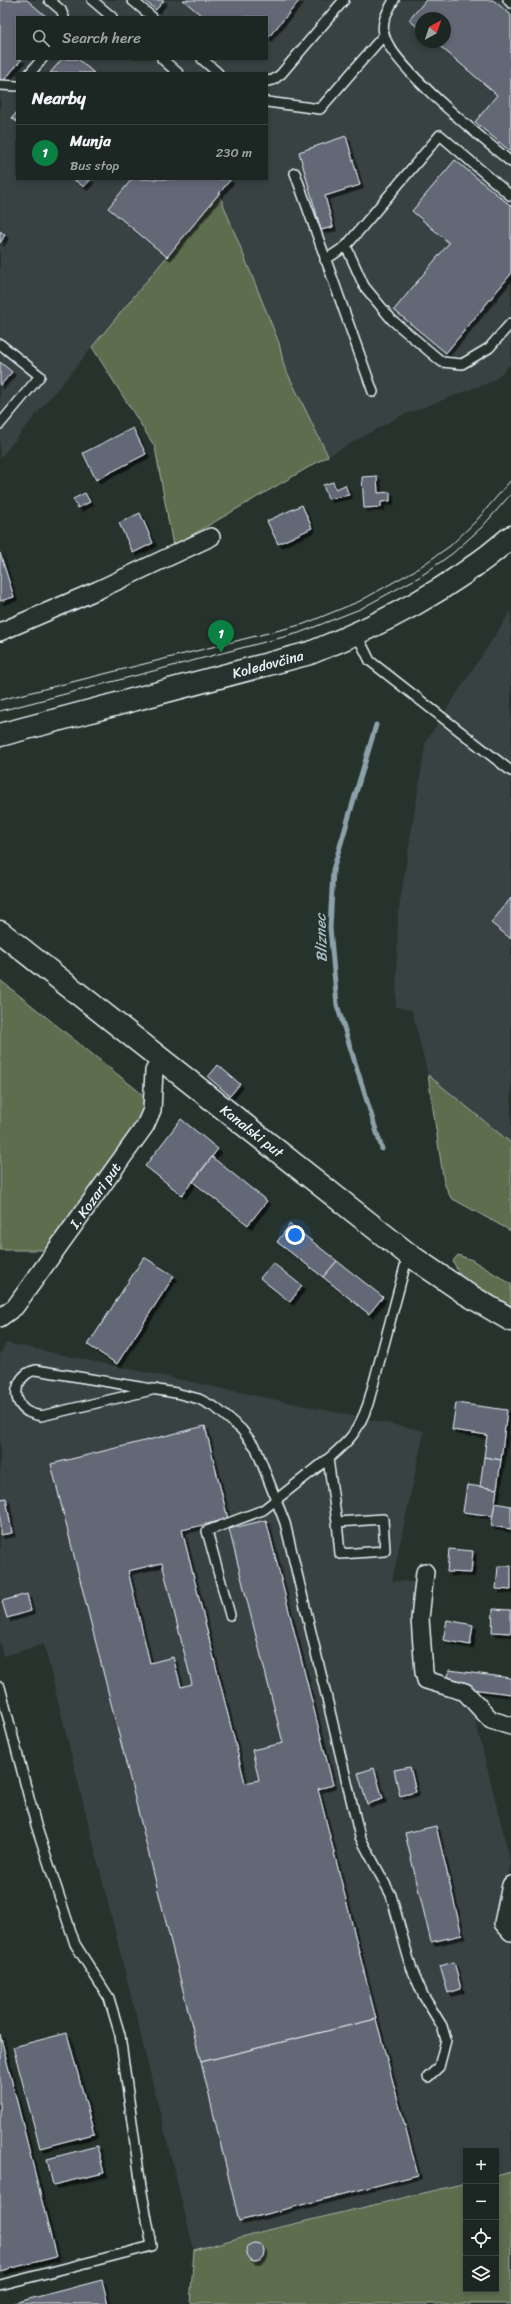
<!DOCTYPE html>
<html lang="en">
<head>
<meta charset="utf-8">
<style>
  :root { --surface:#1c2622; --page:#252e2a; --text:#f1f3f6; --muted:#a0a5a5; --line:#3a4340; --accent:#0b8043 }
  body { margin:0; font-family:Sriracha,sans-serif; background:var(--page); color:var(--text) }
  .controls { position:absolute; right:12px; bottom:12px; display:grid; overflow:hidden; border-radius:0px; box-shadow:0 2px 6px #0003 }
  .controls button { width:36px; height:36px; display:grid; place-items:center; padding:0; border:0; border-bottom:1px solid var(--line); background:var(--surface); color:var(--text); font:20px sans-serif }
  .compass { position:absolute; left:415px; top:12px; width:36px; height:36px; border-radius:50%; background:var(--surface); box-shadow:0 2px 6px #0003; rotate:40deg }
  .you { position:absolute; left:295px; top:1235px; width:14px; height:14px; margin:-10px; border:3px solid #fff; border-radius:50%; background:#1a73e8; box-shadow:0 0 0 6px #1a73e833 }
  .badge { display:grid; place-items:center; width:26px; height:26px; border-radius:50%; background:var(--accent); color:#fff; font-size:13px; font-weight:700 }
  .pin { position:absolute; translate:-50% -33px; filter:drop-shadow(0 1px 2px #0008) }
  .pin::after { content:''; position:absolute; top:21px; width:14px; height:12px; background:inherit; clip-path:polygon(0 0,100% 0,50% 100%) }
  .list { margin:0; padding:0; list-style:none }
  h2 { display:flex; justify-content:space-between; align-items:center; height:52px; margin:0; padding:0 16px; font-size:17px }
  h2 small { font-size:13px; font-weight:400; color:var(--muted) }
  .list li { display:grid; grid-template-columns:26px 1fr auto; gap:12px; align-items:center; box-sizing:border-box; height:56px; padding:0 16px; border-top:1px solid var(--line) }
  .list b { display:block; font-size:15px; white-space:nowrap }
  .list p { margin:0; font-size:13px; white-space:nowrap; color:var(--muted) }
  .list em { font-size:13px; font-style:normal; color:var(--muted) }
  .icon { flex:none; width:22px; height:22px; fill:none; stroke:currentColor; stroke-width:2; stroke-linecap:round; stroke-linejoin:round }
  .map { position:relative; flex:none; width:511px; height:2304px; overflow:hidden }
  .search { position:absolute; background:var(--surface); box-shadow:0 2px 6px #0003; left:16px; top:16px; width:252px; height:44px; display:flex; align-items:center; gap:10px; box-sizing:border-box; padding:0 14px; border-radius:0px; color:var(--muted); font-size:15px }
  .panel { position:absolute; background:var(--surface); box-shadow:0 2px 6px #0003; left:16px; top:72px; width:252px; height:108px; border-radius:0px }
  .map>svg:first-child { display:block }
</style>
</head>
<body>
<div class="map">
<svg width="511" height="2304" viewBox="0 0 511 2304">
  <defs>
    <filter id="shadow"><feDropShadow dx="3.5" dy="3.5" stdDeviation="0" flood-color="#0009"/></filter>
  </defs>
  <rect width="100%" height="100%" fill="#26332d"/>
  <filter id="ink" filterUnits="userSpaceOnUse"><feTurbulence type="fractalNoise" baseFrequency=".025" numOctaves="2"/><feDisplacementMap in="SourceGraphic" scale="8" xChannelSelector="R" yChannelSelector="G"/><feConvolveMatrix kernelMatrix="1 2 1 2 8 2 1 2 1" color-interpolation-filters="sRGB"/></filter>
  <g filter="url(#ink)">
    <g fill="#394343" fill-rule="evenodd">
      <path d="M 0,0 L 511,0 L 511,364 L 493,381 L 400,416 L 328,456 L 284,366 L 279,343 L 219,194 L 0,458 ZM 17,17 L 267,17 L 267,59 L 17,59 ZM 421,18 L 445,18 L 445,42 L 421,42 ZM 17,73 L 267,73 L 267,179 L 17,179 Z"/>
      <path d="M 511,611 L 511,1143 L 428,1075 L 412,1010 L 396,1007 L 398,915 L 426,741 Z"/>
      <path d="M 6,1343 L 424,1431 L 392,1581 L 417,1582 L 422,1687 L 470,1699 L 511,1864 L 495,1926 L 511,1939 L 511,2172 L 496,2176 L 496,2151 L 466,2151 L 466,2183 L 260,2232 L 194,2250 L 44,1644 L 3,1656 L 0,1643 L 0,1355 Z"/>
    </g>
    <g fill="#5d6e50" stroke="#a2b0a4">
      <path d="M 219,194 L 279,343 L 284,366 L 328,456 L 173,546 L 155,447 L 92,347 Z"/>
      <path d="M 0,980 L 152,1102 L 45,1250 L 0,1250 Z"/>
      <path d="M 428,1075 L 511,1143 L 511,1231 L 451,1198 L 444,1183 Z"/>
      <path d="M 458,1255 L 472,1260 L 511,1284 L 511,1306 L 461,1278 L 453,1261 Z"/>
      <path d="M 511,2172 L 511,2304 L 190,2304 L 194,2250 L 260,2232 L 466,2183 L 466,2289 L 496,2289 L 496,2176 Z"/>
    </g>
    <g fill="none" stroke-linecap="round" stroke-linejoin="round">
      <path stroke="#8ca1a9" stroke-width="5" d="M 376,725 L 333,870 L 330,928 L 337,1005 L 382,1149"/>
    </g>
    <g fill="#646876" stroke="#e8f1f8" fill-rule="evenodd" filter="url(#shadow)">
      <path d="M 0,0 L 27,0 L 47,17 L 17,17 L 17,59 L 22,59 L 0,85 Z"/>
      <path d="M 144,0 L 164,0 L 156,10 Z"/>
      <path d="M 183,0 L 300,0 L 267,39 L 267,17 L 203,17 Z"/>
      <path d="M 426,0 L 493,0 L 511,15 L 511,152 L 475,122 L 497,95 L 435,42 L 445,42 L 445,18 L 421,18 L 421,30 L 409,20 Z"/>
      <path d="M 62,59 L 78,59 L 94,73 L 50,73 Z"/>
      <path d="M 17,112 L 17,122 L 12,118 Z"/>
      <path d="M 346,136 L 360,185 L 325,196 L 333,227 L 321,230 L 299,152 Z"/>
      <path d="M 455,160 L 511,206 L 511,274 L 446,353 L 394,310 L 449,243 L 412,211 Z"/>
      <path d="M 73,179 L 91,179 L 84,187 Z"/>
      <path d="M 132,179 L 231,179 L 167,257 L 108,208 Z"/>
      <path d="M 0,231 L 5,235 L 0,243 Z"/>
      <path d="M 0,362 L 12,372 L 0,386 Z"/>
      <path d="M 133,428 L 146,454 L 96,480 L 83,453 Z"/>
      <path d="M 377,476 L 378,493 L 390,492 L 390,501 L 381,502 L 381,507 L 364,508 L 362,477 Z"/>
      <path d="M 333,482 L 336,489 L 345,485 L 349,495 L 328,499 L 323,485 Z"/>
      <path d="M 85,493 L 90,502 L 78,508 L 73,499 Z"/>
      <path d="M 302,505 L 312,528 L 278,544 L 267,521 Z"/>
      <path d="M 140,513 L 153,543 L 133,553 L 119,523 Z"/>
      <path d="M 0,553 L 14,597 L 0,601 Z"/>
      <path d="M 511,898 L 511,939 L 491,923 Z"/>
      <path d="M 218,1065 L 240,1084 L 230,1096 L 208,1077 Z"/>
      <path d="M 181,1119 L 218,1149 L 182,1195 L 145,1166 Z"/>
      <path d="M 212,1157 L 267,1201 L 248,1225 L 193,1182 Z"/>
      <path d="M 290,1224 L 337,1261 L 323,1277 L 277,1242 Z"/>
      <path d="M 144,1257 L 174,1276 L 117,1364 L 88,1345 Z"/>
      <path d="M 337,1261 L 383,1297 L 369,1314 L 323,1277 Z"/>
      <path d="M 273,1263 L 302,1286 L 290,1302 L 260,1278 Z"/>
      <path d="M 456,1403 L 507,1410 L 501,1460 L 484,1457 L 487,1435 L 452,1430 Z"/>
      <path d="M 205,1426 L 228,1519 L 182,1530 L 245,1783 L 259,1780 L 252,1750 L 283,1743 L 229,1529 L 266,1520 L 333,1785 L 318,1789 L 376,2019 L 201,2062 L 51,1464 ZM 162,1563 L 192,1684 L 181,1687 L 173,1657 L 150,1663 L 128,1571 Z"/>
      <path d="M 484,1457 L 501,1460 L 497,1489 L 480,1487 Z"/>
      <path d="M 467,1485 L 497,1489 L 493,1516 L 463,1512 Z"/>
      <path d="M 6,1498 L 12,1533 L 0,1535 L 0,1499 Z"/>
      <path d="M 495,1503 L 511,1506 L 511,1529 L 491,1526 Z"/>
      <path d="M 449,1549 L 473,1551 L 471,1573 L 447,1572 Z"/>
      <path d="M 498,1566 L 511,1566 L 511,1590 L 496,1589 Z"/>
      <path d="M 27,1594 L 31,1611 L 7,1618 L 2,1601 Z"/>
      <path d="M 493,1609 L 511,1610 L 511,1633 L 492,1632 Z"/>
      <path d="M 447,1620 L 473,1625 L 470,1645 L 443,1640 Z"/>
      <path d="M 449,1670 L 511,1678 L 511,1694 L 447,1686 Z"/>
      <path d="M 410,1767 L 416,1792 L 400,1796 L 394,1770 Z"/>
      <path d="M 374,1768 L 383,1799 L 367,1804 L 358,1773 Z"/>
      <path d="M 436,1826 L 462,1935 L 431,1942 L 405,1833 Z"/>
      <path d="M 454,1962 L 461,1989 L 448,1993 L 440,1966 Z"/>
      <path d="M 376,2019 L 418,2175 L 239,2221 L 201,2062 Z"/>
      <path d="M 67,2033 L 94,2134 L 40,2148 L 13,2047 Z"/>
      <path d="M 0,2034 L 56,2257 L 0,2271 Z"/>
      <path d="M 97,2146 L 104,2173 L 53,2185 L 47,2159 Z"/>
      <circle cx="255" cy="2252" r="9"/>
      <path d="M 102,2280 L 108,2304 L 10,2304 Z"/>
    </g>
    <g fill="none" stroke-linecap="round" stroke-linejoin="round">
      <defs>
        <g id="lane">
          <path d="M 49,0 L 61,10 L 64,17"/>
          <path d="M 92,0 L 112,17"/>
          <path d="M 132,0 L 152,17"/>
          <path d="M 394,0 C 388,11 381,21 384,34 C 390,64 485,141 511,162"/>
          <path d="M 508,0 L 511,3"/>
          <path d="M 162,59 L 178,73"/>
          <path d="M 202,59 L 218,73"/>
          <path d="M 30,73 L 42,59"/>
          <path d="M 267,81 L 273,80 L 281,74 L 344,0"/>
          <path d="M 0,85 L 17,86"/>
          <path d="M 267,102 L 320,109 L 384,35"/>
          <path d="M 295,173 L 373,392"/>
          <path d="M 511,196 L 440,135 L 346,246 L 364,286 L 392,320 L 442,362 L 462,364 L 489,348 L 511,323"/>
          <path d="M 325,260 L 346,246"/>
          <path d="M 0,344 L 40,376 L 0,424"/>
          <path d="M 357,635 L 370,661 L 511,771"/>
          <path d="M 156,1389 L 41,1416 C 33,1414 26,1413 21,1406 C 11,1392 20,1373 36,1370 L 176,1393 L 199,1399 L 216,1408 L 241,1429 L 256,1448 L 285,1523 L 360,1837 L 391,1895 L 411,1967 L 423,1995 L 442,2026 L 446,2040 L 439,2067 L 428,2077"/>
          <path d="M 337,1522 L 383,1519 L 385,1551 L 340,1554 L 337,1522 L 328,1459 C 350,1440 358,1432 368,1404 L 408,1255"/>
          <path d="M 230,1615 L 207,1531 L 263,1510 L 328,1459"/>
          <path d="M 0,1687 L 36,1825 L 75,1944 L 109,1998 L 120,2035 L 141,2187 L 152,2246 L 0,2285"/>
        </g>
        <g id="street">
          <path d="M 0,632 L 98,590 L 211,537"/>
          <path id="s1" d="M 0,1318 L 15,1307 L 145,1126 L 152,1110 L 154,1071 L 161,1058"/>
          <path d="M 425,1572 L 420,1619 L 424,1672 L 426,1680 L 465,1692 L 491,1720 L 511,1726"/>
          <path d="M 511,1885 L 503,1923 L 511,1932"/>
        </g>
        <g id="secondary">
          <path id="s2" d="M 0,735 L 310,653 C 383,624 451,589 511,537"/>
          <path id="s3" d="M 0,932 L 408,1254 L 465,1293 L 511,1320"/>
        </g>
      </defs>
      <use href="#lane" stroke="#e8f1f8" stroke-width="12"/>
      <use href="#street" stroke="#e8f1f8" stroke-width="20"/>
      <use href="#secondary" stroke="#e8f1f8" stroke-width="25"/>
      <use href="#lane" stroke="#26332d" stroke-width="9"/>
      <use href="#street" stroke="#26332d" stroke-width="17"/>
      <use href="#secondary" stroke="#26332d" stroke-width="22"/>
      <g stroke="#e8f1f8" stroke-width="1">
        <path d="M 0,700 L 304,624 L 360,601 L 417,569 L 450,546 L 476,521 L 511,480"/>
        <path d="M 0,711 L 299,633 L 360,609 L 421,576 L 453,553 L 482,527 L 511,494"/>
      </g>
    </g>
  </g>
  <g text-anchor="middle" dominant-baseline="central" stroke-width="3.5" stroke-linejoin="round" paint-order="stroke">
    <g font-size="14" fill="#e8f1f8" stroke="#26332d">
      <text stroke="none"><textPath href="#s2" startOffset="277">Koledovčina</textPath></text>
      <text stroke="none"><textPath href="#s3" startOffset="321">Kanalski put</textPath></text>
      <text stroke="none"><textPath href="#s1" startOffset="156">I. Kozari put</textPath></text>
    </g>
    <g font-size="15" font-style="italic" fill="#aabbc3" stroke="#26332d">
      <text transform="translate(321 938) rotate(-92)">Bliznec</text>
    </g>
  </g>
</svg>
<div class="controls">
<button>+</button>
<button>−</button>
<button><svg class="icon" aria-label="locate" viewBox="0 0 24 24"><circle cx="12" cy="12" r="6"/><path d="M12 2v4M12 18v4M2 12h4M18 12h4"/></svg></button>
<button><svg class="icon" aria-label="layers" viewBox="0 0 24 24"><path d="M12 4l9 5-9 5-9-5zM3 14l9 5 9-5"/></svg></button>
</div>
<svg class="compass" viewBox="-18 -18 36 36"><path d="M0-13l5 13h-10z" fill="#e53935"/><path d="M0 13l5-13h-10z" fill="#a0a5a5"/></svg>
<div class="you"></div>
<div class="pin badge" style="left:221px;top:653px">1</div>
<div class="search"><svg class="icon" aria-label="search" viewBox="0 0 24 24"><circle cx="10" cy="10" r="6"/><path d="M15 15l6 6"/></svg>Search here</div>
<section class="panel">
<h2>Nearby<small></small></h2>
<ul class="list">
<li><span class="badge">1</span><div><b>Munja</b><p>Bus stop</p></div><em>230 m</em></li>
</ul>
</section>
</div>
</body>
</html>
